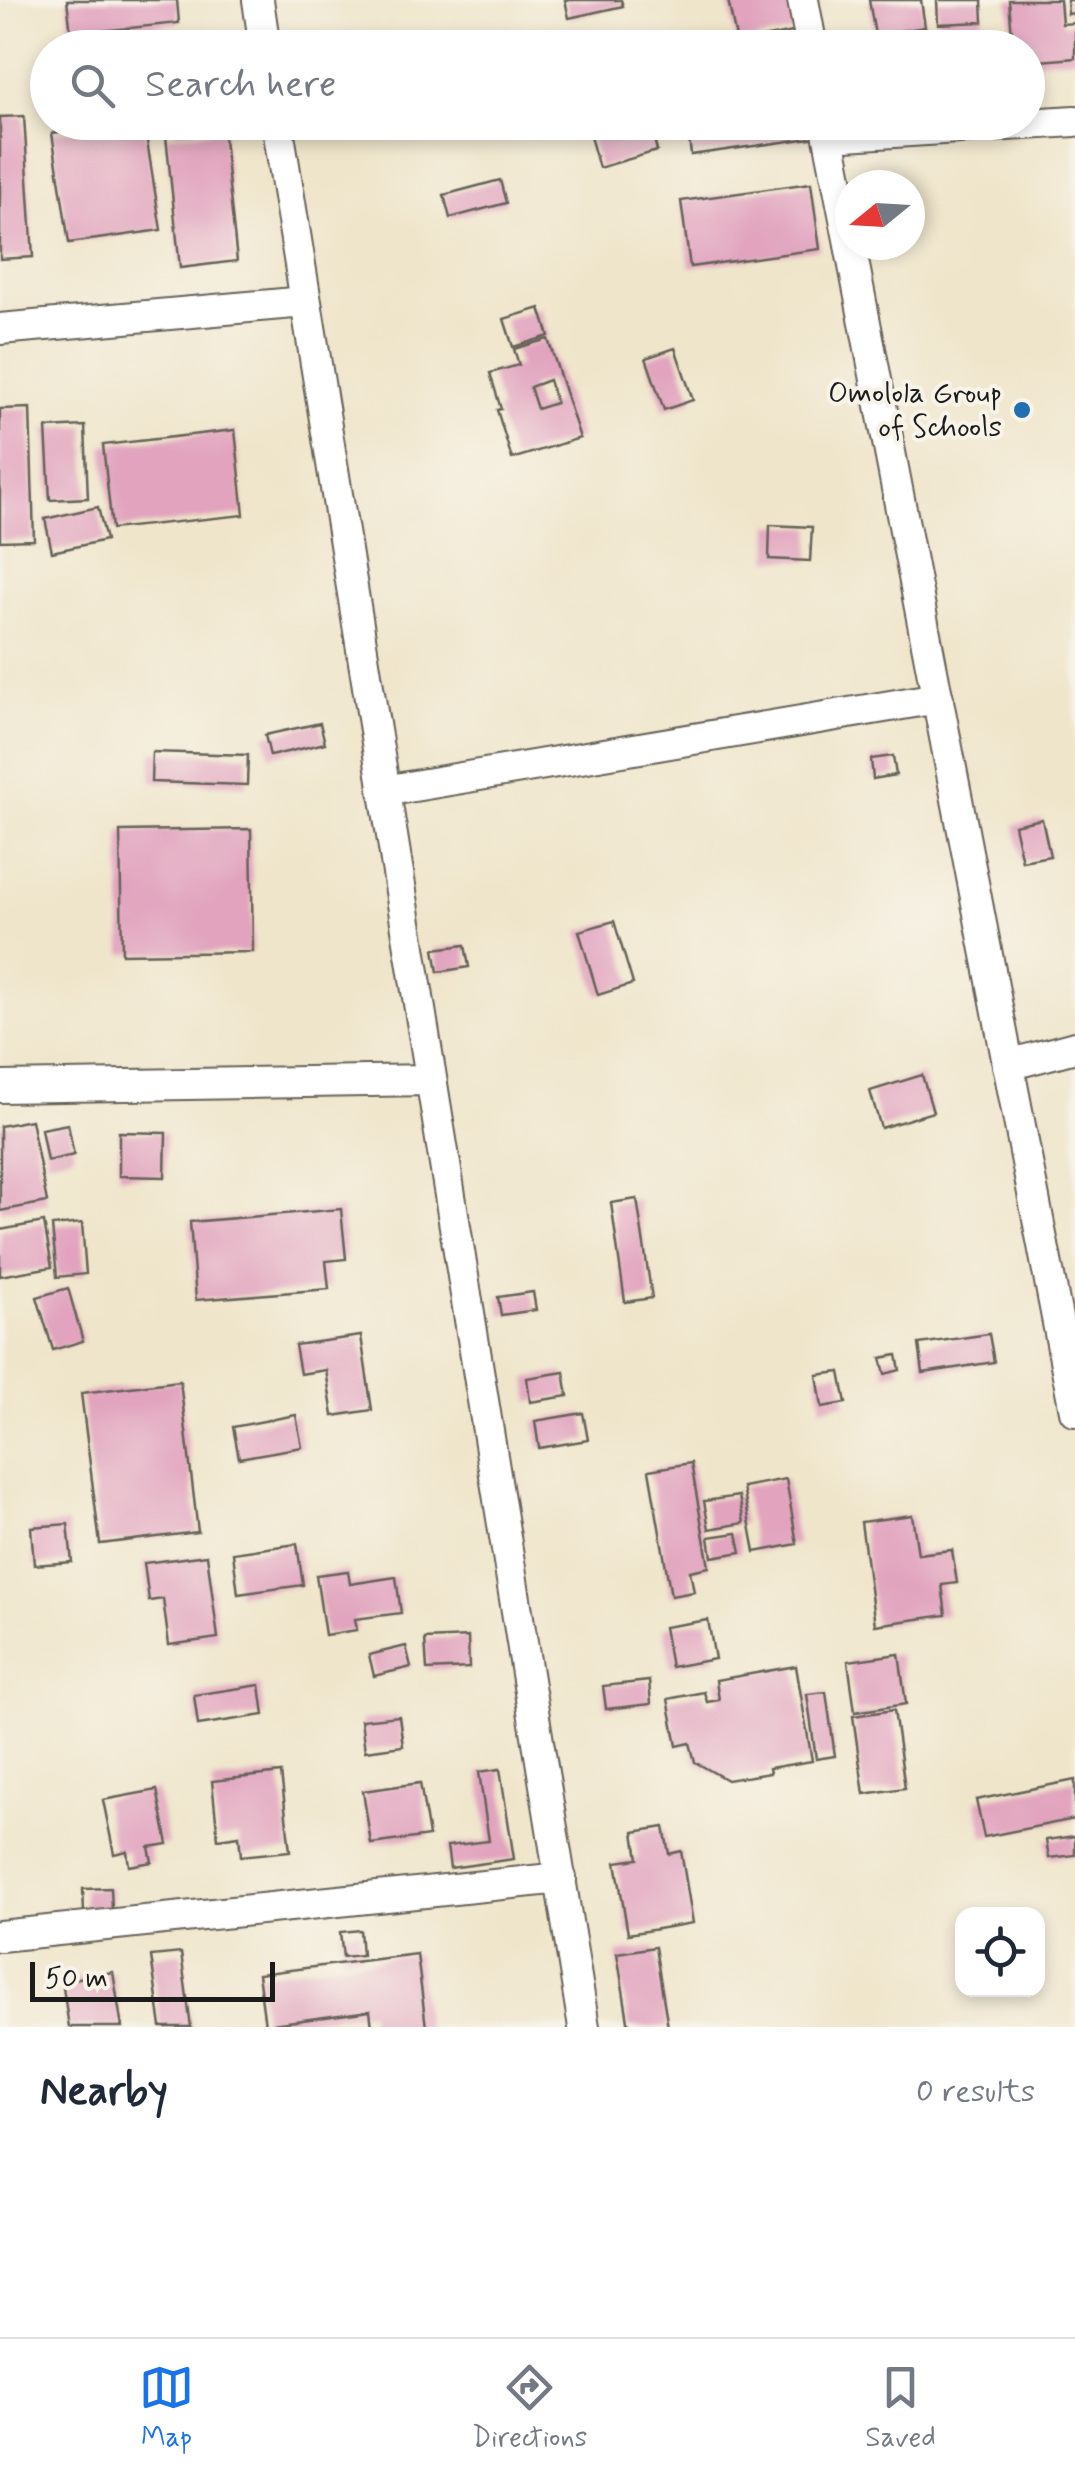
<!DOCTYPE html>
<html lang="en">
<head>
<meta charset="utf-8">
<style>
  :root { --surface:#fff; --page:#f2f2f3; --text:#1f2937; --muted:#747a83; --line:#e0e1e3; --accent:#1a73e8 }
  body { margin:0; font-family:Mynerve,sans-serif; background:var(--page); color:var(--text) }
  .controls { position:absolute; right:30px; bottom:30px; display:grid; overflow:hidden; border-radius:20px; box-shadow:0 5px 15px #0003 }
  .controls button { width:90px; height:90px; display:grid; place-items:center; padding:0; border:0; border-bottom:2px solid var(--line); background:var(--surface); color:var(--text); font:50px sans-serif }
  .compass { position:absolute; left:835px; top:170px; width:90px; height:90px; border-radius:50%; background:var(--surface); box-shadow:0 5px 15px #0003; rotate:252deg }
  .scale { position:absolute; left:30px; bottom:25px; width:245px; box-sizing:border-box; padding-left:10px; border:5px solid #1c1c1c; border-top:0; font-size:28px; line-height:35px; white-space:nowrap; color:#1c1c1c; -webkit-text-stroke:8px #f7f3e8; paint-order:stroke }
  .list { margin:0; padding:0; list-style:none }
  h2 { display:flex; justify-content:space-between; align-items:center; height:130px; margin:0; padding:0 40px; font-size:42px }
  h2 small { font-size:32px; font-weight:400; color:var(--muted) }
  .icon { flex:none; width:55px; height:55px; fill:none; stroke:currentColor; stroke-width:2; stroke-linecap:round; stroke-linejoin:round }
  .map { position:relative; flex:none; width:1075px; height:2027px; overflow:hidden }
  .search { position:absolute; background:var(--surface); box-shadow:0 5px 15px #0003; left:30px; right:30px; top:30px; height:110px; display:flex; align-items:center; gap:25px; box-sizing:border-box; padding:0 35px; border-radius:55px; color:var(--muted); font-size:38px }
  .sheet { height:310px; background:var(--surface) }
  nav { display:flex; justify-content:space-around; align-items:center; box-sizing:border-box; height:140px; border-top:2px solid var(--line); background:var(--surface); font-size:28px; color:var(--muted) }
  nav a { display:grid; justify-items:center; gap:5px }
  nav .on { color:var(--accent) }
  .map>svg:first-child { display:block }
</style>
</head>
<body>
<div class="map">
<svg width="1075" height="2027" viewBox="0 0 1075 2027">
  <rect width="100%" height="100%" fill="#f7f3e8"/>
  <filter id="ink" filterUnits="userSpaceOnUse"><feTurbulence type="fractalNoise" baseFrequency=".01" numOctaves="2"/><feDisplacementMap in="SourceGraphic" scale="20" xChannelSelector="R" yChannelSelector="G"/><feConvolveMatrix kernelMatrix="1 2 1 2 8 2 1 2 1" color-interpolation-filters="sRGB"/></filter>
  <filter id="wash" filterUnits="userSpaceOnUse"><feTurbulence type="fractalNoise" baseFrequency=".0048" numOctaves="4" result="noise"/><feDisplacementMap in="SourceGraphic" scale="40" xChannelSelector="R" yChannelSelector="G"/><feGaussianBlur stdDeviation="2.25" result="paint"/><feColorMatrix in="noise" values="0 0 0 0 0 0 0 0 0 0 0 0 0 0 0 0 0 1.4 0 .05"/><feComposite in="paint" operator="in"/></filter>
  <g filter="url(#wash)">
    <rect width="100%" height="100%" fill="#efe5ca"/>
    <g id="blocks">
      <g fill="#e1a3be" fill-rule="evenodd">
        <path d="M 67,0 L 177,0 L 179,23 L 71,34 Z"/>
        <path d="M 565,0 L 621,0 L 623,6 L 569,18 Z"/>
        <path d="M 728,0 L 797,0 L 803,30 L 737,43 Z"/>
        <path d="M 869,0 L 921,0 L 925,27 L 875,35 Z"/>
        <path d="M 937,0 L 982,0 L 983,22 L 938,24 Z"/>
        <path d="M 1009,0 L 1060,0 L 1062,24 L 1075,23 L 1075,58 L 1028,62 L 1028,48 L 1013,48 Z"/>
        <path d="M 1067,0 L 1075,0 L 1075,13 L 1068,14 Z"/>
        <path d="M 634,36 L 638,48 L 597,48 L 597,46 Z"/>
        <path d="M 24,116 L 33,257 L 0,259 L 0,117 Z"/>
        <path d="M 124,122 L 144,122 L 161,230 L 69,243 L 52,133 Z"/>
        <path d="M 175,122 L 195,122 L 196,130 L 176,132 Z"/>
        <path d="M 586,122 L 659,122 L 663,137 L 654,139 L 657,151 L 599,168 Z"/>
        <path d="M 687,122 L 816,122 L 818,137 L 691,155 Z"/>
        <path d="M 223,130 L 237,261 L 180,268 L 166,136 Z"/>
        <path d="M 500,180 L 506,203 L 450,218 L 444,195 Z"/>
        <path d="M 811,183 L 820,249 L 690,267 L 681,201 Z"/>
        <path d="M 540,308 L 549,336 L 513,347 L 504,319 Z"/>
        <path d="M 548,339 L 580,438 L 512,459 L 497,410 L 501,409 L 490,373 L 519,365 L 514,349 ZM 549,380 L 556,403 L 537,409 L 530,387 Z"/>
        <path d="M 675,348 L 693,400 L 664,410 L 646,358 Z"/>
        <path d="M 30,408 L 34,540 L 0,541 L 0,409 Z"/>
        <path d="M 85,426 L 88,498 L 50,500 L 46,428 Z"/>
        <path d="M 235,430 L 244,515 L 112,529 L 103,445 Z"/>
        <path d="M 98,507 L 106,540 L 52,552 L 45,519 Z"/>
        <path d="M 770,525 L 812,527 L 810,561 L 769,559 Z"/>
        <path d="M 320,723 L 325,743 L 270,756 L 265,735 Z"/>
        <path d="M 152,752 L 248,755 L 247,785 L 151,782 Z"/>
        <path d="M 893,756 L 896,775 L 873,779 L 871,759 Z"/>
        <path d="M 1042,819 L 1050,856 L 1022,861 L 1014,825 Z"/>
        <path d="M 251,829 L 253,952 L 122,954 L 120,831 Z"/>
        <path d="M 614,921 L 633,984 L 598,995 L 579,931 Z"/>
        <path d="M 465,945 L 469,967 L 438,972 L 434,949 Z"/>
        <path d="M 922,1075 L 933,1112 L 881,1128 L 870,1091 Z"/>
        <path d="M 31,1120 L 47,1202 L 0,1211 L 0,1126 Z"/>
        <path d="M 68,1124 L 74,1155 L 47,1161 L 41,1129 Z"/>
        <path d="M 119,1132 L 166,1133 L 165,1177 L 119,1176 Z"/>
        <path d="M 637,1199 L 652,1298 L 625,1302 L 611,1203 Z"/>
        <path d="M 341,1209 L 346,1259 L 326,1261 L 329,1289 L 196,1300 L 190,1222 Z"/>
        <path d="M 44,1222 L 52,1267 L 0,1276 L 0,1230 Z"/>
        <path d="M 82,1223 L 86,1274 L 57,1277 L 52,1226 Z"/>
        <path d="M 68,1288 L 83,1341 L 53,1350 L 37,1297 Z"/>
        <path d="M 533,1292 L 536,1310 L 501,1315 L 498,1297 Z"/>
        <path d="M 989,1334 L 994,1362 L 923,1373 L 919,1344 Z"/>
        <path d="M 361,1336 L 372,1410 L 333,1416 L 326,1370 L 300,1374 L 295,1345 Z"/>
        <path d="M 897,1355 L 900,1370 L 885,1374 L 881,1358 Z"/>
        <path d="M 564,1372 L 568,1396 L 530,1402 L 527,1378 Z"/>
        <path d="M 840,1372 L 846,1403 L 822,1407 L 817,1375 Z"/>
        <path d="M 180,1381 L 198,1532 L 100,1544 L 81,1393 Z"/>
        <path d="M 583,1413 L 588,1440 L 539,1448 L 535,1421 Z"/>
        <path d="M 296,1415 L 302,1447 L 239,1458 L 233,1427 Z"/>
        <path d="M 691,1463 L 709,1567 L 690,1571 L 694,1592 L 671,1596 L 649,1470 Z"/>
        <path d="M 786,1479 L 797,1544 L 755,1552 L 743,1487 Z"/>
        <path d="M 739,1496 L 744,1523 L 709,1529 L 704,1501 Z"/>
        <path d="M 912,1515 L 918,1554 L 952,1550 L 957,1583 L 942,1585 L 946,1615 L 875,1625 L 861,1522 Z"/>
        <path d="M 68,1524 L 72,1562 L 34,1565 L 31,1527 Z"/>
        <path d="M 737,1533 L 741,1552 L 712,1557 L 709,1537 Z"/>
        <path d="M 297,1544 L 303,1585 L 238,1594 L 233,1553 Z"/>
        <path d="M 207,1555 L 218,1638 L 169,1645 L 163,1599 L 149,1601 L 144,1563 Z"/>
        <path d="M 348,1571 L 350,1584 L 396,1577 L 401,1613 L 355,1619 L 357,1630 L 325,1635 L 316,1575 Z"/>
        <path d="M 708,1620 L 715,1659 L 671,1667 L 664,1627 Z"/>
        <path d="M 468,1637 L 469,1668 L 427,1670 L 425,1639 Z"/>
        <path d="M 406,1646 L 411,1667 L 374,1676 L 369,1655 Z"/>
        <path d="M 899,1654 L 906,1704 L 855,1712 L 848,1661 Z"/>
        <path d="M 796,1666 L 812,1761 L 769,1768 L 770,1773 L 727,1780 L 695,1762 L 690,1743 L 677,1746 L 668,1699 L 704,1692 L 707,1702 L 719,1700 L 716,1680 Z"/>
        <path d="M 649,1681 L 651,1704 L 606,1709 L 603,1686 Z"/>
        <path d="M 260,1685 L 264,1715 L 198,1725 L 194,1695 Z"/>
        <path d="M 826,1692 L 835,1756 L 816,1759 L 807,1694 Z"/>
        <path d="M 894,1710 L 905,1788 L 864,1794 L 853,1716 Z"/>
        <path d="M 399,1716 L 403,1746 L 365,1751 L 361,1720 Z"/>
        <path d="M 500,1769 L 514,1859 L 450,1868 L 447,1846 L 489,1841 L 479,1772 Z"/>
        <path d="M 281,1773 L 290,1851 L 241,1856 L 239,1836 L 218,1839 L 212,1781 Z"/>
        <path d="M 1075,1780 L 1075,1819 L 984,1837 L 976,1800 Z"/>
        <path d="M 420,1783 L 429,1836 L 371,1844 L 363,1791 Z"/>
        <path d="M 157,1790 L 168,1844 L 149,1847 L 152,1862 L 129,1866 L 127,1851 L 114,1854 L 103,1800 Z"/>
        <path d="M 664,1827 L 669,1854 L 681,1851 L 693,1923 L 628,1934 L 616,1862 L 638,1859 L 634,1832 Z"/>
        <path d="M 1075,1836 L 1075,1855 L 1049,1858 L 1046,1840 Z"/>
        <path d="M 111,1888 L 112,1910 L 84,1912 L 83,1889 Z"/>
        <path d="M 360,1930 L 362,1955 L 343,1957 L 340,1932 Z"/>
        <path d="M 655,1947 L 668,2027 L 629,2027 L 617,1953 Z"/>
        <path d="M 181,1953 L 191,2027 L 161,2027 L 151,1956 Z"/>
        <path d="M 417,1954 L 426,2027 L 372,2027 L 370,2011 L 265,2025 L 258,1974 Z"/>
        <path d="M 113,1972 L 122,2027 L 69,2027 L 62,1981 Z"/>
      </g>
    </g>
  </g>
  <g filter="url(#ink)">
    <use href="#blocks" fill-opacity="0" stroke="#666259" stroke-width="2.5"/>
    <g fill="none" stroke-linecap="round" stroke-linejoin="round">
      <defs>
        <g id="minor">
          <path d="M 258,0 L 265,48"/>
          <path d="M 803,0 L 812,48"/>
          <path d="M 277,122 L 584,2027"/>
          <path d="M 826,122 L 850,244"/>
          <path d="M 829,136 L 1075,121"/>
          <path d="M 850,245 L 1075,1411"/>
          <path d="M 0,329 L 305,302"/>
          <path d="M 384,791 L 938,698"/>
          <path d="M 1008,1065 L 1075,1047"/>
          <path d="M 0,1087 L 431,1080"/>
          <path d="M 0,1936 L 561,1878"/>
        </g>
      </defs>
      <use href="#minor" stroke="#666259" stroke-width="34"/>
      <use href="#minor" stroke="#fff" stroke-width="30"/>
    </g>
  </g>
  <circle fill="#1f6fb2" stroke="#f7f3e8" stroke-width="4" cx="1022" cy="410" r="10"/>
  <g text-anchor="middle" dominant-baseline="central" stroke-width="8" stroke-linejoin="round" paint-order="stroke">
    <g font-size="30" fill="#1c1c1c" stroke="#f7f3e8" text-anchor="end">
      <text x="1002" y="393">Omolola Group<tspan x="1002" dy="34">of Schools</tspan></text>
    </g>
  </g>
</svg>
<div class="controls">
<button><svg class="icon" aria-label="locate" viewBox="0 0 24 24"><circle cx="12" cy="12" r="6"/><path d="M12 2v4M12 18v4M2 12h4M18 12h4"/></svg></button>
</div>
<svg class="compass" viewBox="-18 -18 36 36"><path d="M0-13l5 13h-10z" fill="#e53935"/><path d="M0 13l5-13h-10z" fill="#747a83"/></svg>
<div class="scale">50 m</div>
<div class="search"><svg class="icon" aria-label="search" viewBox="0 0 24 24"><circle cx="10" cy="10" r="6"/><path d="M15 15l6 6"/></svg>Search here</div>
</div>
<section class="sheet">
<h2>Nearby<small>0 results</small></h2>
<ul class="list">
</ul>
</section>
<nav>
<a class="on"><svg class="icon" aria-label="map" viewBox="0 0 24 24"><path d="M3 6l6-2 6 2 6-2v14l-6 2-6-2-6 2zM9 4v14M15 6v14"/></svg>Map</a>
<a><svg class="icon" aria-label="directions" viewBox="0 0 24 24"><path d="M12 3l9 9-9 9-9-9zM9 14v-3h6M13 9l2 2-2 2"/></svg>Directions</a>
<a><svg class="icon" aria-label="saved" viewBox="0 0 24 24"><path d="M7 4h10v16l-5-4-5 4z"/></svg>Saved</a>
</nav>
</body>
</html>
